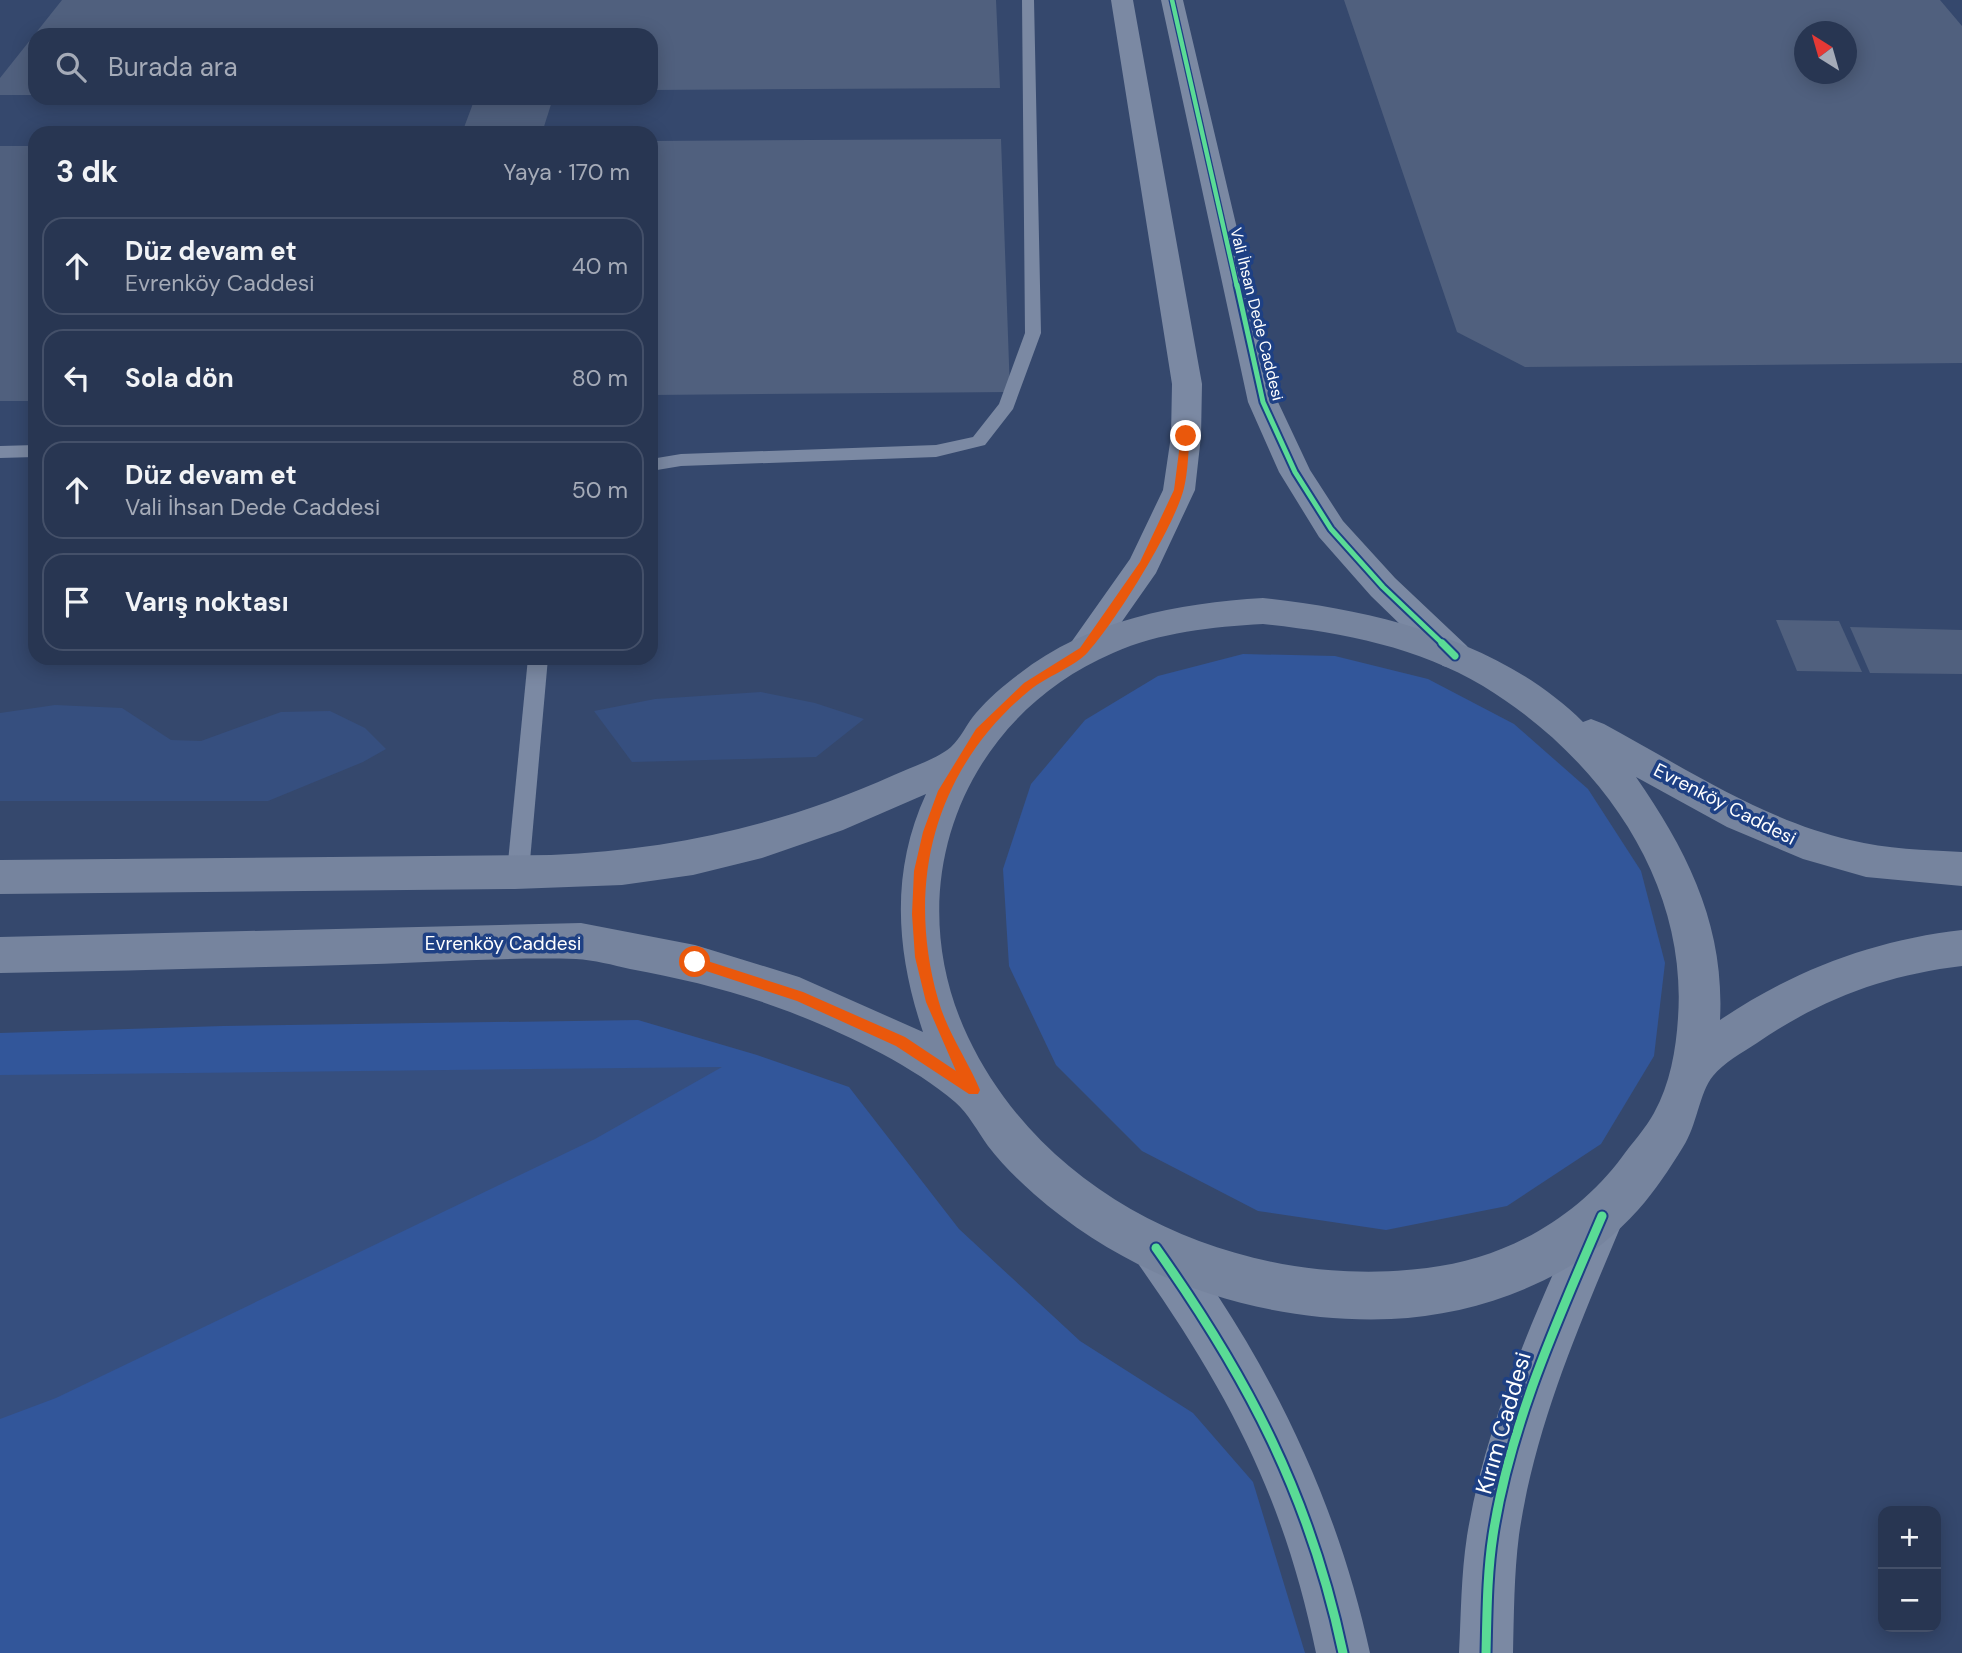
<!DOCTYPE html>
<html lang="tr">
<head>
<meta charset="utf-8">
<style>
  :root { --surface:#283652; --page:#303e59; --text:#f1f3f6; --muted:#a5abb8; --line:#445069 }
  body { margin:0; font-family:"DM Sans",sans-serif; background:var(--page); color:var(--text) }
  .controls { position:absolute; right:21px; bottom:21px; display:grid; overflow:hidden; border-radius:14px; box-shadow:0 4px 18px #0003 }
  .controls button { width:63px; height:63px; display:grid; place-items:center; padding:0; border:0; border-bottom:2px solid var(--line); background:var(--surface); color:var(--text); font:35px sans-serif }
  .compass { position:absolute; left:1794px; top:21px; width:63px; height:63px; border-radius:50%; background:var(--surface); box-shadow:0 4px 18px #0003; rotate:323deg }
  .stop { position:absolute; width:21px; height:21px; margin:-16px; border:5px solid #ea580c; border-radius:50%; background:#fff }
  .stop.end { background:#ea580c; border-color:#fff; box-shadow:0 2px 7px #0008 }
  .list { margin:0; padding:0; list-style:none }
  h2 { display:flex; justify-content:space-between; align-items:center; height:91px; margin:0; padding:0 28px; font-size:30px }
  h2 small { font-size:23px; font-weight:400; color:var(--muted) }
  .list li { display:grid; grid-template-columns:46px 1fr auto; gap:21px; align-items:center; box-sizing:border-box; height:98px; margin:0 14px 14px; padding:0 14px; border:2px solid var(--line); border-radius:21px }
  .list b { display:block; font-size:26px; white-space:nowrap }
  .list p { margin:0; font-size:23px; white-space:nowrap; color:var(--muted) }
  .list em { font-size:23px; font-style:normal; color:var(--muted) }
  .icon { flex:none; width:38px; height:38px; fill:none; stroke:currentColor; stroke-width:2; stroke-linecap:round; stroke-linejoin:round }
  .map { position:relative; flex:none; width:1962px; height:1653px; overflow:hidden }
  .search { position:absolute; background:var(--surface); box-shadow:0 4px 18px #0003; left:28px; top:28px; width:630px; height:77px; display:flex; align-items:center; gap:18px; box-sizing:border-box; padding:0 24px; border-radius:21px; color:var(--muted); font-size:26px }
  .panel { position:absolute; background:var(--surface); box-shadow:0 4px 18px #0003; left:28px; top:126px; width:630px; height:539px; border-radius:21px }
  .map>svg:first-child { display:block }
</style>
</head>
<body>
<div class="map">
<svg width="1962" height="1653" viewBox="0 0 1962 1653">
  <rect width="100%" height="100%" fill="#35486d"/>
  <g fill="#32569a">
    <path d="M 1243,654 L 1335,656 L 1428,679 L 1514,724 L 1588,789 L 1641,871 L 1665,963 L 1654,1056 L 1601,1144 L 1507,1206 L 1386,1230 L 1258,1211 L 1142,1151 L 1056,1065 L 1009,966 L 1003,869 L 1031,784 L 1085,720 L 1158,676 Z"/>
    <path d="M 638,1020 L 757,1055 L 849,1087 L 959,1229 L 1080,1341 L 1193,1413 L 1253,1482 L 1305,1653 L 0,1653 L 0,1033 L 223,1026 Z"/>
  </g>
  <g fill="#364f7f">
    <path d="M 761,692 L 815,703 L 864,719 L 816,757 L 632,762 L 594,711 L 655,699 Z"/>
    <path d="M 55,705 L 122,708 L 171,740 L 201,741 L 281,712 L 330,711 L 365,728 L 386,749 L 363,762 L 268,801 L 0,801 L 0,713 Z"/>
    <path d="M 722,1067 L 595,1139 L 56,1398 L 0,1419 L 0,1075 Z"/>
  </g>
  <g fill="#50607e" fill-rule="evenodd">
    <path d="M 62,0 L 996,0 L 1000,88 L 651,90 L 651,35 L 35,35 L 35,95 L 0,95 L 0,78 Z"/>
    <path d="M 1344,0 L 1940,0 L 1962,26 L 1962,363 L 1525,367 L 1457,332 ZM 1804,32 L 1846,32 L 1846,74 L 1804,74 Z"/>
    <path d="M 475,98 L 553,98 L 542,133 L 462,133 Z"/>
    <path d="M 1001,139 L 1010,392 L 651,395 L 651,141 Z"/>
    <rect x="0" y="146" width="35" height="255"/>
    <path d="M 1776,620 L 1839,621 L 1862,672 L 1797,671 Z"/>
    <path d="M 1850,627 L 1962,630 L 1962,674 L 1870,673 Z"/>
  </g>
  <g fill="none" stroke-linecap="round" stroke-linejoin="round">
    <g fill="#7b89a3" fill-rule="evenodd">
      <path d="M 1022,0 L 1034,0 L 1041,333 L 1013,409 L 985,445 L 936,457 L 681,466 L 651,471 L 651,459 L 681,454 L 936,445 L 973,437 L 999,404 L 1025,333 Z"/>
      <path d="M 35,445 L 35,457 L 0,458 L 0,446 Z"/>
      <path d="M 528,658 L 548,658 L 529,872 L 526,879 L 518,881 L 510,879 L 507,872 Z"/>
    </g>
    <g fill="#7b89a3" fill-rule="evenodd">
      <path d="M 1111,0 L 1133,0 L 1202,384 L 1201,436 L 1195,490 L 1156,573 L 1095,660 L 1083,664 L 1071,660 L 1065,651 L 1130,559 L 1163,490 L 1171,436 L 1172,384 Z"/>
      <path d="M 1161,0 L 1183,0 L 1278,402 L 1310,470 L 1343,521 L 1395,578 L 1467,646 L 1473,656 L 1467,666 L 1455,669 L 1443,666 L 1371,596 L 1319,537 L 1279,472 L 1248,402 Z"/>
      <path d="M 1602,1193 L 1618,1200 L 1625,1216 C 1582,1319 1535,1424 1519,1535 C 1514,1574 1514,1614 1513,1653 L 1459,1653 C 1461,1614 1461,1575 1467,1536 C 1486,1418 1538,1308 1586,1200 Z"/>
      <path d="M 1156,1225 C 1184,1236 1201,1270 1218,1296 C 1290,1406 1342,1524 1370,1653 L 1316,1653 C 1284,1498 1229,1393 1139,1265 L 1133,1248 L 1139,1231 Z"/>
    </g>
    <path fill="#76849e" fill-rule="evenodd" d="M 1263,598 C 1375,610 1500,640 1583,722 L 1591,719 L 1604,724 C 1682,766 1762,820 1850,840 C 1887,849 1925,850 1962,852 L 1962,886 L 1866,877 L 1803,859 L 1727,827 L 1636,777 C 1688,852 1725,926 1720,1020 C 1794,970 1874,940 1962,930 L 1962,966 C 1886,975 1821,999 1757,1043 C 1743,1052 1723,1063 1713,1076 C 1699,1093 1697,1126 1683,1147 C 1670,1168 1655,1191 1638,1210 C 1578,1278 1481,1315 1391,1319 C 1261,1324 1132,1280 1034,1194 C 1018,1180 1001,1163 988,1146 C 978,1132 968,1113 955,1102 C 912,1065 844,1033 790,1012 C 738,992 685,979 630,969 C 613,965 594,960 576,959 C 499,957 420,963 343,965 C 229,968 114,971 0,973 L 0,937 L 581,923 L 695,945 L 799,977 L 923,1032 C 896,952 890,872 926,794 L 843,830 L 762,858 L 693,875 L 622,885 L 515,889 L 0,894 L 0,860 L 551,855 C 672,850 783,825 894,775 C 911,767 937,759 951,747 C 961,738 967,723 976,713 C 988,699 1004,685 1019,674 C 1088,620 1178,603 1263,598 ZM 1263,624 C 1339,632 1416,646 1483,686 C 1598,756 1688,879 1678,1018 C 1676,1050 1670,1084 1654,1113 C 1646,1128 1632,1143 1622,1157 C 1576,1219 1504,1259 1427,1268 C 1248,1291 1048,1206 968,1037 C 897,887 962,718 1113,653 C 1160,632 1212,627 1263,624 Z"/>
    <defs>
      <path id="cycleway-far3" d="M 1172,0 L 1237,287"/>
      <path id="cycleway-far2" d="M 1237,285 L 1263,402 L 1295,472 L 1331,529 L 1383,587 L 1444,645"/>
      <path id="cycleway-far1" d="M 1442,643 L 1455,656"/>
      <g id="cycleway">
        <path d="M 1156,1248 C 1248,1378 1310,1496 1343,1653"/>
        <path d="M 1486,1653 C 1487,1614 1487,1574 1493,1535 C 1510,1424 1558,1319 1602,1216"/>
      </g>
    </defs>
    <use href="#cycleway-far3" stroke="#1e4084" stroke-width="7"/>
    <use href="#cycleway-far2" stroke="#1e4084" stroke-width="9"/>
    <use href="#cycleway-far1" stroke="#1e4084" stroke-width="11"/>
    <use href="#cycleway" stroke="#1e4084" stroke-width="13"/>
    <use href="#cycleway-far3" stroke="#5adb95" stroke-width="4.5"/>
    <use href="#cycleway-far2" stroke="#5adb95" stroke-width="5"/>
    <use href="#cycleway-far1" stroke="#5adb95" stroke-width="7"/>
    <use href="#cycleway" stroke="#5adb95" stroke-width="9"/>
  </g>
  <path fill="#ea580c" d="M 1186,433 L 1190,436 C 1188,453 1188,472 1184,488 C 1174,528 1116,621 1088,652 C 1073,668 1047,676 1030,690 C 935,768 905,882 938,999 C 947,1032 967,1059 980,1090 L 978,1094 L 969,1094 L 896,1046 L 797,1001 L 691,966 L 689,962 L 695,957 L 803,992 L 905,1037 L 956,1071 L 926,1002 L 915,957 L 912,914 L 914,871 L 923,832 L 938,791 L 976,729 L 1024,683 L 1080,648 L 1140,562 L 1174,490 L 1181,436 Z"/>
  <g text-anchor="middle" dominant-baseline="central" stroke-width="7" stroke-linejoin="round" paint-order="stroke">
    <g font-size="16" fill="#fff" stroke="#1e4084">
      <text transform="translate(1257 314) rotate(76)">Vali İhsan Dede Caddesi</text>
    </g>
    <g font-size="19" fill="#fff" stroke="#1e4084">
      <text transform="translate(1725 804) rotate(27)">Evrenköy Caddesi</text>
      <text x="503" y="943">Evrenköy Caddesi</text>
    </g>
    <g font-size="23" fill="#fff" stroke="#1e4084">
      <text transform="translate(1503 1423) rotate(-74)">Kırım Caddesi</text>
    </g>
  </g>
</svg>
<div class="controls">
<button>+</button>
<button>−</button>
</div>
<svg class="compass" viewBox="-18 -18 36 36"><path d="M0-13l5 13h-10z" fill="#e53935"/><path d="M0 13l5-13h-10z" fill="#a5abb8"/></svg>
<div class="stop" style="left:695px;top:962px"></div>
<div class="stop end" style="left:1186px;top:436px"></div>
<div class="search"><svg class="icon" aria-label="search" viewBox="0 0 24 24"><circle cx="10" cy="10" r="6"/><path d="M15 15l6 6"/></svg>Burada ara</div>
<section class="panel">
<h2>3 dk<small>Yaya · 170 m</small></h2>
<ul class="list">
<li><svg class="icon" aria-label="ahead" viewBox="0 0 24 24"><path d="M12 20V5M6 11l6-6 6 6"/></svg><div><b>Düz devam et</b><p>Evrenköy Caddesi</p></div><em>40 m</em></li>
<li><svg class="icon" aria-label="left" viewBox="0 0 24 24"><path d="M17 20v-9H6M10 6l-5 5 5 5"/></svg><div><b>Sola dön</b></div><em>80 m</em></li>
<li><svg class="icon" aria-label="ahead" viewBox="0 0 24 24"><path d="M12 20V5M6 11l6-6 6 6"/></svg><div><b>Düz devam et</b><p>Vali İhsan Dede Caddesi</p></div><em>50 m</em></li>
<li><svg class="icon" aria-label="arrive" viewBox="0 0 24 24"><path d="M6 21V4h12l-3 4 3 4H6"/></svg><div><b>Varış noktası</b></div></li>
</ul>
</section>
</div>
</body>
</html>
